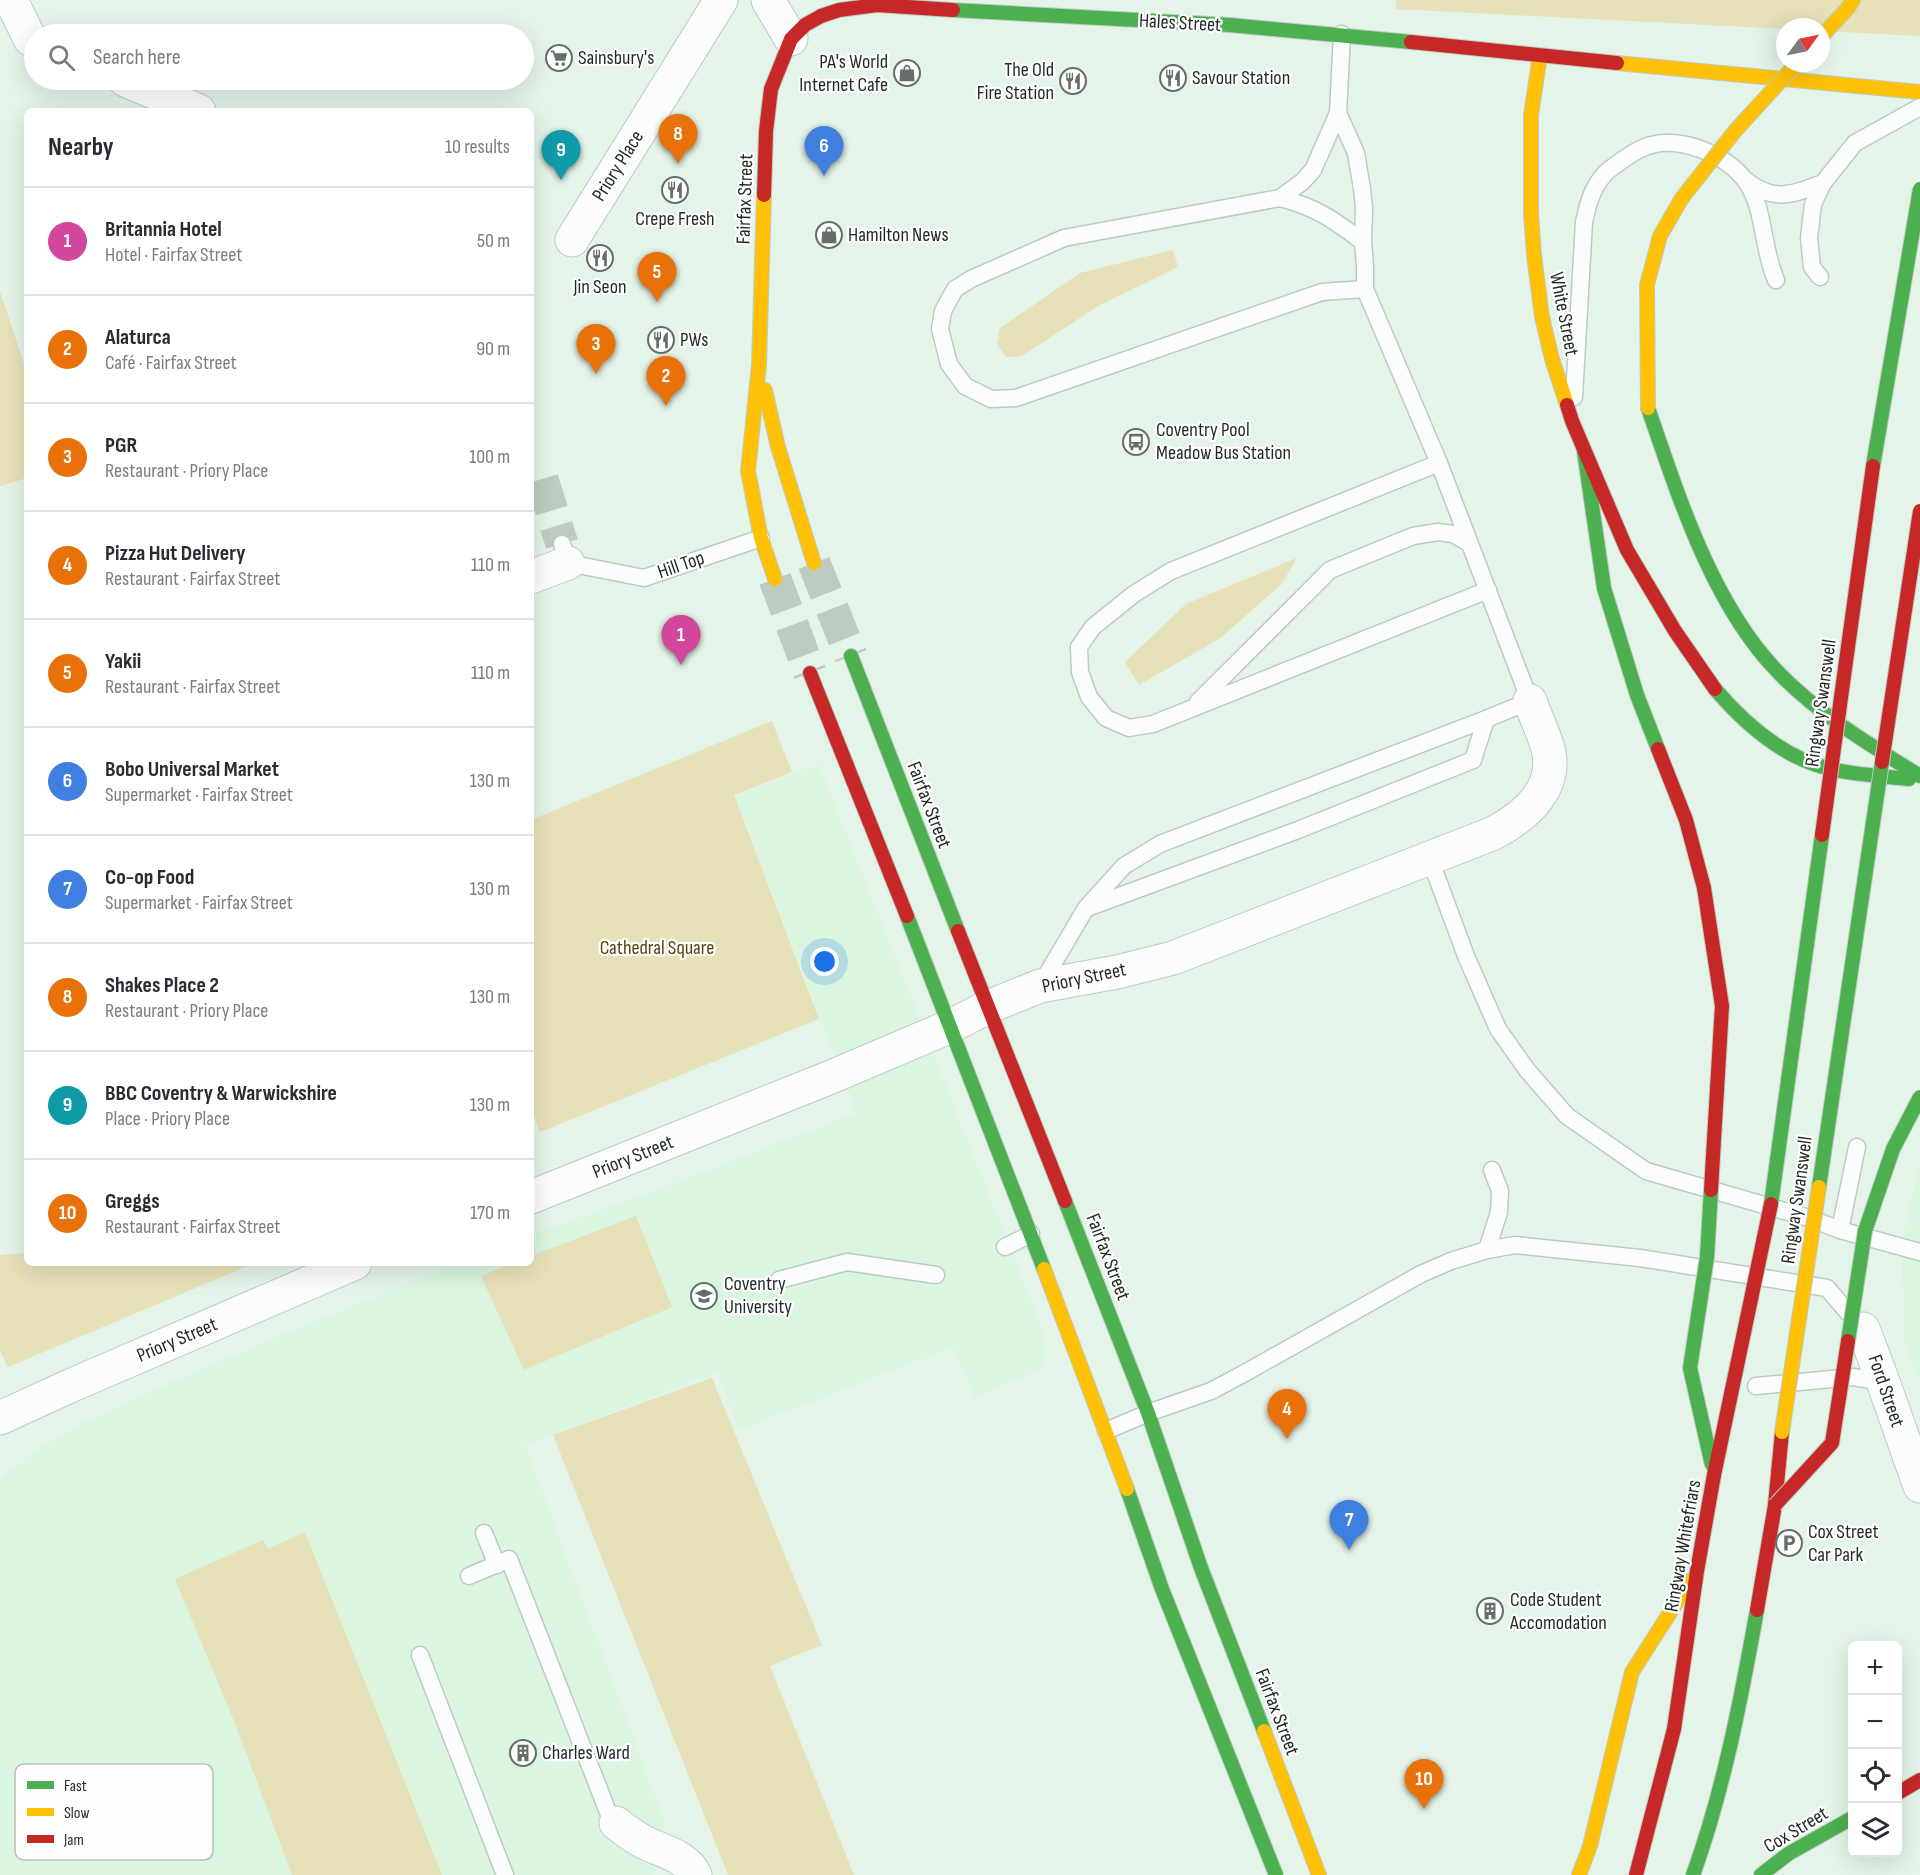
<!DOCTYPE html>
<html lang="en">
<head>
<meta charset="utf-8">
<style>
  :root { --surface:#fff; --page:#f2f2f3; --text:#2b2b33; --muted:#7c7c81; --line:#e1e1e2; --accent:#7c3aed }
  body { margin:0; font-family:"Sofia Sans Condensed",sans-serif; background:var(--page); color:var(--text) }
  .controls { position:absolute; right:18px; bottom:18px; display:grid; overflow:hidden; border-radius:9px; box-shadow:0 6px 24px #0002 }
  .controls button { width:54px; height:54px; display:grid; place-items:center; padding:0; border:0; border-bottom:2px solid var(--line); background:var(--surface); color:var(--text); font:30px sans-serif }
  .compass { position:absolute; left:1776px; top:18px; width:54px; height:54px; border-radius:50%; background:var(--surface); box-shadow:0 6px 24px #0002; rotate:57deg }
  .you { position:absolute; left:825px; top:962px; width:21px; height:21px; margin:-15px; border:4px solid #fff; border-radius:50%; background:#1a73e8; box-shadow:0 0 0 9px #1a73e833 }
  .badge { display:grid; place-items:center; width:39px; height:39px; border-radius:50%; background:var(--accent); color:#fff; font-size:20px; font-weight:700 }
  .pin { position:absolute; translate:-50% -50px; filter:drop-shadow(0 2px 3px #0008) }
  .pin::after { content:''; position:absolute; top:32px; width:21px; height:18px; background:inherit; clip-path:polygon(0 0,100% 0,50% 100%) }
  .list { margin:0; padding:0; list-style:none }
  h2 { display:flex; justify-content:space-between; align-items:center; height:78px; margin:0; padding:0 24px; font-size:26px }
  h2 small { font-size:20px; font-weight:400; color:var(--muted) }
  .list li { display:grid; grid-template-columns:39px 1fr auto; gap:18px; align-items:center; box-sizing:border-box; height:108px; padding:0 24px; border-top:2px solid var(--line) }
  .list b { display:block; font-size:22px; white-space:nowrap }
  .list p { margin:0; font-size:20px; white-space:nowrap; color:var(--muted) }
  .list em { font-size:20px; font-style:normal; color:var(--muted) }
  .icon { flex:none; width:33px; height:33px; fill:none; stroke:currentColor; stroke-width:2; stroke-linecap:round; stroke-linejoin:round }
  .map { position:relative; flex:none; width:1920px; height:1875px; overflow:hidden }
  .search { position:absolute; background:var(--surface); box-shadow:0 6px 24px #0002; left:24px; top:24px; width:510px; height:66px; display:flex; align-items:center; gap:15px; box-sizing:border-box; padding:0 21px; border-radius:33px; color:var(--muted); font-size:22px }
  .panel { position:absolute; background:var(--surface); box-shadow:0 6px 24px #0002; left:24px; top:108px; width:510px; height:1158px; border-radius:9px }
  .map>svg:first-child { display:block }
</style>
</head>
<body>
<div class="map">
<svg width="1920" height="1875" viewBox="0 0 1920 1875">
  <rect width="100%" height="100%" fill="#e4f4e8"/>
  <g fill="#daf5e0">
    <path d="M 819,764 L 1042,1328 L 1046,1367 L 974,1397 L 953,1347 L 739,1430 L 717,1372 L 525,1445 L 664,1820 L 653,1875 L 0,1875 L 0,1479 L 39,1449 L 78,1425 L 217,1362 L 457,1263 L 531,1263 L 531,1235 L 649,1193 L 856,1113 L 735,796 Z"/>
    <path d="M 1920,1163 L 1920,1381 L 1905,1343 L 1901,1246 Z"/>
  </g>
  <g fill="#e6e1b8">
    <path d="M 1396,0 L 1920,0 L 1920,36 L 1821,31 L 1821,27 L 1785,27 L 1785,29 L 1396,9 Z"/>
    <path d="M 1173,250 L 1178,267 L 1100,305 L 1022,356 L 1006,357 L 997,344 L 1000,328 L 1080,273 Z"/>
    <path d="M 0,291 L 27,373 L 27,478 L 0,486 Z"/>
    <path d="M 1297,558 L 1281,585 L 1219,639 L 1139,685 L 1125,662 L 1186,604 Z"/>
    <path d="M 772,721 L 792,772 L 734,795 L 819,1019 L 540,1132 L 531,1108 L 531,820 Z"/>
    <path d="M 636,1216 L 672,1307 L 524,1370 L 481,1276 L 514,1263 L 531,1263 L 531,1256 Z"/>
    <path d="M 27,1253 L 27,1263 L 255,1263 L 8,1367 L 0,1351 L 0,1255 Z"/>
    <path d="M 712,1378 L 822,1645 L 770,1666 L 854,1875 L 728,1875 L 553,1435 Z"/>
    <path d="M 305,1532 L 442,1875 L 292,1875 L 236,1726 L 175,1579 L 263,1540 L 268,1549 Z"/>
  </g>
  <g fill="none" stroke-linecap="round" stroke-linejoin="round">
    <path stroke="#bdcbc0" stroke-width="33" stroke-dasharray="33 16" stroke-linecap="butt" d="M 542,479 L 562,544"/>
    <g stroke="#bdcbc0" stroke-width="33" stroke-dasharray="33 16" stroke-linecap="butt">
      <path d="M 814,563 L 851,656"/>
      <path d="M 775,579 L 810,673"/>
    </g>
    <defs>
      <g id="lane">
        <path d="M 1747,181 C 1774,203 1794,194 1823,183"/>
        <path d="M 1280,198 L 1302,182 L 1313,170 L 1338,113 L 1342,34"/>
        <path d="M 1363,242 C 1334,220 1316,207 1280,198 L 1064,238 L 971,279 L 955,289 L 943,311 L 940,329 L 949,364 L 965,386 L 991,399 L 1016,398 L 1322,292 L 1365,289"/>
        <path d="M 1820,277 L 1812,267 L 1809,238 L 1813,204 L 1823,183 L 1855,143 L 1920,107"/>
        <path d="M 1574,397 L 1584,222 C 1588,205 1591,190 1603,176 C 1606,171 1612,168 1617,164 C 1625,158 1635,151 1645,147 C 1677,134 1728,154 1747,183 C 1765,209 1762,249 1776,280"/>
        <path d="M 1439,463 L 1171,571 L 1134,594 L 1093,627 L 1079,647 L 1080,672 L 1089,697 L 1106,718 L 1129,728 L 1153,724 L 1488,590"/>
        <path d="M 562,544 L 568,563 L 644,578 L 761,538"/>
        <path d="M 1198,702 L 1330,570 L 1413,536 L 1438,532 L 1453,534 L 1469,543"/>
        <path d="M 1430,859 L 1466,956 L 1498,1029 L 1527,1070 L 1567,1116 L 1646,1171 L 1809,1218 L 1840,1230 L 1920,1252"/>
        <path d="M 1087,908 L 1298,830 L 1473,760 L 1486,719"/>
        <path d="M 1040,986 L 1086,908 L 1124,866 L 1160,844 L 1486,719 L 1530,701 L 1439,463 L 1365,289 L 1365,265 L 1363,242 L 1364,208 L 1362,189 L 1356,153 L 1338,113"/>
        <path d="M 1840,1230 L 1857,1147"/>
        <path d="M 1005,1247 L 1031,1234"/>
        <path d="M 1487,1250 L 1499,1212 L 1500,1191 L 1492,1170"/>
        <path d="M 779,1280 L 847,1262 L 936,1275"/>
        <path d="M 1756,1386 L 1853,1377 L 1884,1382"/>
        <path d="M 1106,1431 L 1148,1413 L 1211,1391 L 1243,1374 L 1421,1274 L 1451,1261 L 1487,1250 L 1515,1245 L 1640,1258 L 1827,1288 L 1851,1316"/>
        <path d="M 484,1533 L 497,1565"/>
        <path d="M 469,1576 L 509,1559 L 608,1812 L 616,1823"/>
        <path d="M 420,1655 L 505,1875"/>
      </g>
      <g id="street">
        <path d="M 11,0 L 30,39 L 34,41"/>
        <path d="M 768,0 L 791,39"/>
        <path d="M 125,80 L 199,111"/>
        <path d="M 572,240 L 721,0"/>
        <path d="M 531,577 L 568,563"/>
        <path d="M 531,1197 L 831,1077 L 951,1026 L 988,1007 L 1040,986 L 1117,972 L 1173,958 L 1494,833 C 1527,815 1560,787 1547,745 C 1542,730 1535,715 1530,701"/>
        <path d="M 1863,1329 C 1884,1381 1901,1434 1920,1486"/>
        <path d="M 0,1418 L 72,1385 L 355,1263"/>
        <path d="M 616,1823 C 626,1831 636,1839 648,1844 C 665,1852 687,1857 695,1875"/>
      </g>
      <g id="fast">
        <path d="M 953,10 L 1230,25 L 1411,42"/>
        <path d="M 1648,408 C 1678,495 1712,604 1777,671 C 1818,714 1870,745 1920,776"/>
        <path d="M 1584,451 L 1604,588 L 1637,695 L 1658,749"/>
        <path d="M 851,656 L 958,931"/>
        <path d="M 1715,689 C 1745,724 1785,759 1831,769 C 1856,775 1883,776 1909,779"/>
        <path d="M 907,916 L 1044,1269"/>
        <path d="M 1065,1201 L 1148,1413 L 1201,1568 L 1264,1731"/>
        <path d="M 1127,1489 L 1162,1589 L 1276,1875"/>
        <path d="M 1693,1875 C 1724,1789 1741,1699 1757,1610"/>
        <path d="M 1761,1875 L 1788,1854 L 1852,1818"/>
      </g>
      <g id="slow">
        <path d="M 1821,37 L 1847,9 L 1853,0"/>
        <path d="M 1540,56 L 1531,115 L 1531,213 L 1534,255 L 1542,317 L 1552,359 L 1567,405"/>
        <path d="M 1617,63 L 1920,92"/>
        <path d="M 764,195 L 759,365 L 748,471 L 761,538 L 775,579"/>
        <path d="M 765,390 L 778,447 L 814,563"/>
        <path d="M 1044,1269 L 1127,1489"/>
        <path d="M 1264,1731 L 1319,1875"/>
        <path d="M 1579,1875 L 1590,1846 L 1632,1672 L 1691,1580"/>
      </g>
      <g id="jam">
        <path d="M 1411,42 L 1617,63"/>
        <path d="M 764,195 L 766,131 L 771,89 L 791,39 L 805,25 L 821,16 L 839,10 L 877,5 L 953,10"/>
        <path d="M 1567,405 L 1572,421 L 1627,550 L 1675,631 L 1715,689"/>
        <path d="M 810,673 L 907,916"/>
        <path d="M 1658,749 L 1686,820 L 1704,888"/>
        <path d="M 958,931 L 1065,1201"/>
        <path d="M 1757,1610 L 1775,1505 L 1782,1432"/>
        <path d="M 1898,1793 L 1920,1780"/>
        <path d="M 1636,1875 L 1674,1729 L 1697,1571 L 1714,1475"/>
      </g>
    </defs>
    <use href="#lane" stroke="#becbc2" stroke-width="19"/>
    <use href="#street" stroke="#becbc2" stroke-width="35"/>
    <use href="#fast" stroke="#becbc2" stroke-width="16"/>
    <use href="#slow" stroke="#becbc2" stroke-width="16"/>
    <use href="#jam" stroke="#becbc2" stroke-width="16"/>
    <use href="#lane" stroke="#fbfdfc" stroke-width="16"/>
    <use href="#street" stroke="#fbfdfc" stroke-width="33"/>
    <use href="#fast" stroke="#4caf50" stroke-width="14"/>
    <use href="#slow" stroke="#ffc107" stroke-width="14"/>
    <use href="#jam" stroke="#c62828" stroke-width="14"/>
    <defs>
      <g id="fast-bridge">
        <path d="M 1873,466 L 1920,189"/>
        <path d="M 1819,1187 L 1882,762"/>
        <path d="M 1711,1190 L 1707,1257 L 1690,1368 L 1712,1465"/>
        <path d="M 1771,1204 L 1822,835"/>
        <path d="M 1848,1341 L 1865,1231 L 1893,1149 L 1920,1097"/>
      </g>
      <g id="slow-bridge">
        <path d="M 1648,408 L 1647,285 L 1660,236 L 1682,198 L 1735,131 L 1797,63"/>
        <path d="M 1782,1432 L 1819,1187"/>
      </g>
      <g id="jam-bridge">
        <path d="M 1882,762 L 1920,511"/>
        <path d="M 1822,835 L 1873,466"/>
        <path d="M 1704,888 L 1722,1006 L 1711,1190"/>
        <path d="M 1714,1475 L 1771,1204"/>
        <path d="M 1775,1505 L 1832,1443 L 1848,1341"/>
      </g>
    </defs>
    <use href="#fast-bridge" stroke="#becbc2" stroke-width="16" stroke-linecap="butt"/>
    <use href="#slow-bridge" stroke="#becbc2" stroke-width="16" stroke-linecap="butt"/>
    <use href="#jam-bridge" stroke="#becbc2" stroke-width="16" stroke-linecap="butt"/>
    <use href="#fast-bridge" stroke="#4caf50" stroke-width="14"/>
    <use href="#slow-bridge" stroke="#ffc107" stroke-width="14"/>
    <use href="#jam-bridge" stroke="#c62828" stroke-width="14"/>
  </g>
  <defs>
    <symbol id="supermarket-ring" viewBox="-11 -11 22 22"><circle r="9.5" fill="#fefefe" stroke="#647067" stroke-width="1.5"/><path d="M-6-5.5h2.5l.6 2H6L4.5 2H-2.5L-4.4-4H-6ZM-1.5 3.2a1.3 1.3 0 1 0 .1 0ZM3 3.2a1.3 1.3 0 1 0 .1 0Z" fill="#647067"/></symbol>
    <symbol id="shop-ring" viewBox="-11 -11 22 22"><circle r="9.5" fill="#fefefe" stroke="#647067" stroke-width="1.5"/><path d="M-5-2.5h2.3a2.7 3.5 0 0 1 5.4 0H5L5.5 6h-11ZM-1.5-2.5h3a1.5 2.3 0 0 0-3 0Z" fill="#647067"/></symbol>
    <symbol id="restaurant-ring" viewBox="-11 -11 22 22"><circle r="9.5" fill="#fefefe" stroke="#647067" stroke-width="1.5"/><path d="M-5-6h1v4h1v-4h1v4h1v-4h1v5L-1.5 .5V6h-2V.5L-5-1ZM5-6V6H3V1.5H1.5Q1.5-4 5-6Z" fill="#647067"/></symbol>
    <symbol id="bus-ring" viewBox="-11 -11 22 22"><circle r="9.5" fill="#fefefe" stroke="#647067" stroke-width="1.5"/><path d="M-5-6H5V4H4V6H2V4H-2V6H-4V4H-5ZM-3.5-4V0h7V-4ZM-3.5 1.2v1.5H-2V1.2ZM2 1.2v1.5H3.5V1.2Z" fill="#647067"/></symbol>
    <symbol id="university-ring" viewBox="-11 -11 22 22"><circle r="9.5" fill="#fefefe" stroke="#647067" stroke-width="1.5"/><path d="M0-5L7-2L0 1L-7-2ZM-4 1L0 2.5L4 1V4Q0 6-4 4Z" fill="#647067"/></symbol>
    <symbol id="parking-ring" viewBox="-11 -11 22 22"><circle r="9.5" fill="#fefefe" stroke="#647067" stroke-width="1.5"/><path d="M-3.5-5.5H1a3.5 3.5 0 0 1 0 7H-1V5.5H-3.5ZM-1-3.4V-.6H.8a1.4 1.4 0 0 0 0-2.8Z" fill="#647067"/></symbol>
    <symbol id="building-ring" viewBox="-11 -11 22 22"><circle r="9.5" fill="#fefefe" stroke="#647067" stroke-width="1.5"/><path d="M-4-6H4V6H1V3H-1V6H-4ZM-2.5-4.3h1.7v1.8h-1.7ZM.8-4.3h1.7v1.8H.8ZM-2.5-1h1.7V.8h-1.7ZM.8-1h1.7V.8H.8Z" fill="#647067"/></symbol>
  </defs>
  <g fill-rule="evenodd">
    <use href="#supermarket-ring" x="544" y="43" width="30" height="30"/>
    <use href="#shop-ring" x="892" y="58" width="30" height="30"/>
    <use href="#restaurant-ring" x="1158" y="63" width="30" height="30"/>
    <use href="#restaurant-ring" x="1058" y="66" width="30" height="30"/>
    <use href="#restaurant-ring" x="660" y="175" width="30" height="30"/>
    <use href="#shop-ring" x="814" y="220" width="30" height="30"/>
    <use href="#restaurant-ring" x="585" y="243" width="30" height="30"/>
    <use href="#restaurant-ring" x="646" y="325" width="30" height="30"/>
    <use href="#bus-ring" x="1121" y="427" width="30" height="30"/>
    <use href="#university-ring" x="689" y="1281" width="30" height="30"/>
    <use href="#parking-ring" x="1774" y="1528" width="30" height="30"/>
    <use href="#building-ring" x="1475" y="1596" width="30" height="30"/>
    <use href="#building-ring" x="508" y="1738" width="30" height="30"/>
  </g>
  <g text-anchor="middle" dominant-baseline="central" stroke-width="4.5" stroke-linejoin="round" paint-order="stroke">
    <g font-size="20" fill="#1f2922" stroke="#fefefe">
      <text transform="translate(1180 23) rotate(3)">Hales Street</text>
      <text transform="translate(618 166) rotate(-58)">Priory Place</text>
      <text transform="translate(745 199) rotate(-88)">Fairfax Street</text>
      <text transform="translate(1564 314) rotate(79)">White Street</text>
      <text transform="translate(681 565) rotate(-19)">Hill Top</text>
      <text transform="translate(1821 703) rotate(-82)">Ringway Swanswell</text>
      <text transform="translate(929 805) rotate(69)">Fairfax Street</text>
      <text transform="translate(1084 978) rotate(-12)">Priory Street</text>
      <text transform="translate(633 1157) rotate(-22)">Priory Street</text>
      <text transform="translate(1797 1200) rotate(-82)">Ringway Swanswell</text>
      <text transform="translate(1108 1257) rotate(69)">Fairfax Street</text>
      <text transform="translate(177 1340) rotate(-23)">Priory Street</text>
      <text transform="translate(1886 1391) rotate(71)">Ford Street</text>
      <text transform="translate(1683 1546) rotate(-80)">Ringway Whitefriars</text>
      <text transform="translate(1277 1712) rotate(69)">Fairfax Street</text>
      <text transform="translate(1796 1830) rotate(-31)">Cox Street</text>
    </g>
    <g font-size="20" fill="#1f2922" stroke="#fefefe" text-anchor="start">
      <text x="578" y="58">Sainsbury's</text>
      <text x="888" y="62" text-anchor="end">PA's World<tspan x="888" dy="23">Internet Cafe</tspan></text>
      <text x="1054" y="70" text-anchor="end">The Old<tspan x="1054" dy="23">Fire Station</tspan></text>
      <text x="1192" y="78">Savour Station</text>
      <text x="675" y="219" text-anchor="middle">Crepe Fresh</text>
      <text x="848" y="235">Hamilton News</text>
      <text x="600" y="287" text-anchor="middle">Jin Seon</text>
      <text x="680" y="340">PWs</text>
      <text x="1156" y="430">Coventry Pool<tspan x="1156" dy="23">Meadow Bus Station</tspan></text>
      <text x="724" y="1284">Coventry<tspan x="724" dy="23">University</tspan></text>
      <text x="1808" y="1532">Cox Street<tspan x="1808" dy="23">Car Park</tspan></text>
      <text x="1510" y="1600">Code Student<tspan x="1510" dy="23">Accomodation</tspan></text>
      <text x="542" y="1753">Charles Ward</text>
    </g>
    <g font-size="20" fill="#54440d" stroke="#fefefe">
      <text x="657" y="948">Cathedral Square</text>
    </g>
  </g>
  <rect x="15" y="1764" width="198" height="96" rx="9" fill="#fefefe" stroke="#bbbebc" stroke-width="1.5"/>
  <rect x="27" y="1781" width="27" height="8" fill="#4caf50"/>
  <rect x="27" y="1808" width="27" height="8" fill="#ffc107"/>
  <rect x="27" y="1835" width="27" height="8" fill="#c62828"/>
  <g font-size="16" fill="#1f2922">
    <text x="64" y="1791">Fast</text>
    <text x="64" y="1818">Slow</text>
    <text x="64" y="1845">Jam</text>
  </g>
</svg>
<div class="controls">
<button>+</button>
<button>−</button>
<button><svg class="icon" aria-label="locate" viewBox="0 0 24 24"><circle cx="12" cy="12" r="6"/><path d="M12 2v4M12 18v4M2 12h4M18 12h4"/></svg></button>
<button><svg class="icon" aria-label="layers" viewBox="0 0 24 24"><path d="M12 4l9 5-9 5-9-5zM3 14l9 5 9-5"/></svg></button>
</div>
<svg class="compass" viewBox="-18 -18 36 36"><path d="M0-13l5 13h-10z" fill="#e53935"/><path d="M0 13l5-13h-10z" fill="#7c7c81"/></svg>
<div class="you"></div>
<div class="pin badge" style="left:681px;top:665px;background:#d1479c">1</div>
<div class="pin badge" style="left:666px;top:406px;background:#e8710a">2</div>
<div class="pin badge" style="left:596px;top:374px;background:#e8710a">3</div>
<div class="pin badge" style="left:1287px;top:1439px;background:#e8710a">4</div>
<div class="pin badge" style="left:657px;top:302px;background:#e8710a">5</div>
<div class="pin badge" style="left:824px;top:176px;background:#3f7fe0">6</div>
<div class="pin badge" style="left:1349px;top:1550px;background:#3f7fe0">7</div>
<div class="pin badge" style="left:678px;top:164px;background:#e8710a">8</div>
<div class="pin badge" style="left:561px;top:180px;background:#0f9aa8">9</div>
<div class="pin badge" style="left:1424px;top:1809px;background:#e8710a">10</div>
<div class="search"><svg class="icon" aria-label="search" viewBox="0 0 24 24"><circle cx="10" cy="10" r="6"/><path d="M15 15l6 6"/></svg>Search here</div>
<section class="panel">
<h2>Nearby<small>10 results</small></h2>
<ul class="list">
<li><span class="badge" style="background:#d1479c">1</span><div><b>Britannia Hotel</b><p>Hotel · Fairfax Street</p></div><em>50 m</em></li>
<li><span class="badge" style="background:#e8710a">2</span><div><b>Alaturca</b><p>Café · Fairfax Street</p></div><em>90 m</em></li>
<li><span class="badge" style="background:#e8710a">3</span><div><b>PGR</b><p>Restaurant · Priory Place</p></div><em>100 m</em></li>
<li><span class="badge" style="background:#e8710a">4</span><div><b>Pizza Hut Delivery</b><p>Restaurant · Fairfax Street</p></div><em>110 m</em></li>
<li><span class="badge" style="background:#e8710a">5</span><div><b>Yakii</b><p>Restaurant · Fairfax Street</p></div><em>110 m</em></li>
<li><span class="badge" style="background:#3f7fe0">6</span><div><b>Bobo Universal Market</b><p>Supermarket · Fairfax Street</p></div><em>130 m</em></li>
<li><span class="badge" style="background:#3f7fe0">7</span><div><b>Co-op Food</b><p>Supermarket · Fairfax Street</p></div><em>130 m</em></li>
<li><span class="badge" style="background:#e8710a">8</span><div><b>Shakes Place 2</b><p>Restaurant · Priory Place</p></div><em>130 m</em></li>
<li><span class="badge" style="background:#0f9aa8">9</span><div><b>BBC Coventry &amp; Warwickshire</b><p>Place · Priory Place</p></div><em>130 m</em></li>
<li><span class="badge" style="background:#e8710a">10</span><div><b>Greggs</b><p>Restaurant · Fairfax Street</p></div><em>170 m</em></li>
</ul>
</section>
</div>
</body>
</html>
